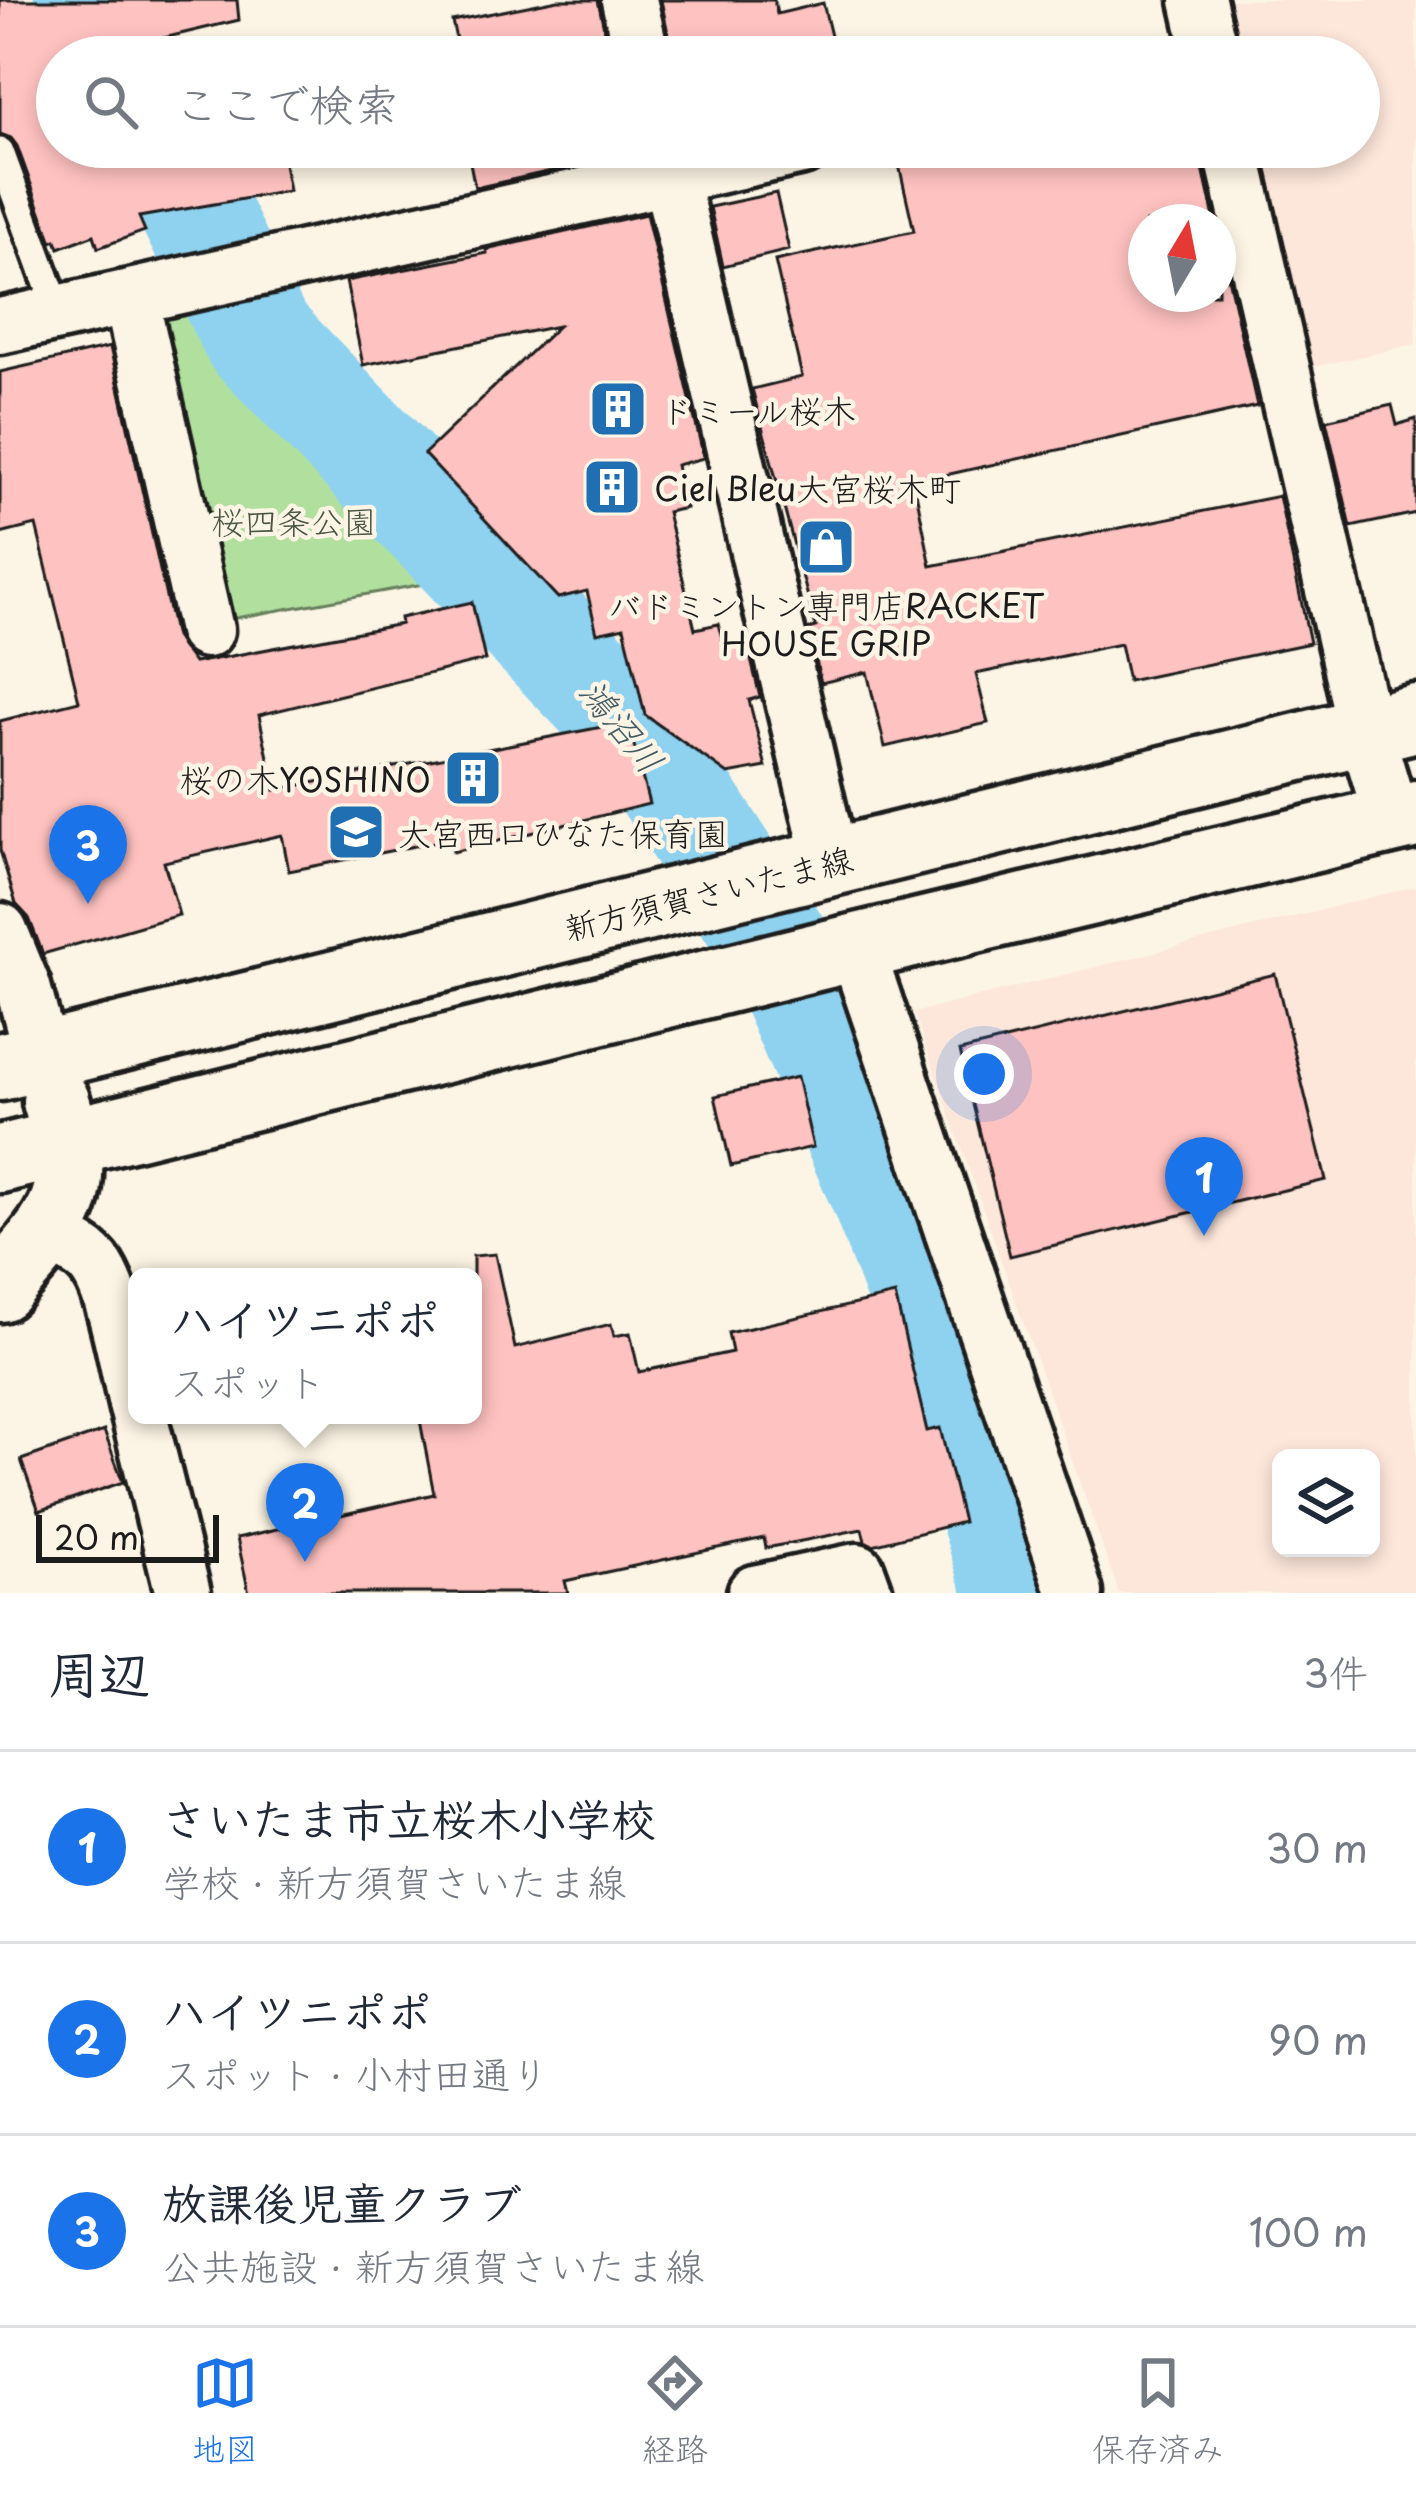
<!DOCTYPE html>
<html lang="ja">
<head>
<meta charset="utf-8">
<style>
  :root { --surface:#fff; --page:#f6f6f7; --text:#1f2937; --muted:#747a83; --line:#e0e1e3; --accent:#1a73e8 }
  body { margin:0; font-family:"Playpen Sans","Klee One",sans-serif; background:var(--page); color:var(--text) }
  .controls { position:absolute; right:36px; bottom:36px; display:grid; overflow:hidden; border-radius:18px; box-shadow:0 6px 18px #0003 }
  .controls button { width:108px; height:108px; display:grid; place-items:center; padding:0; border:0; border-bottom:3px solid var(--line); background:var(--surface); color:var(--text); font:60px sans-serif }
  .compass { position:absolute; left:1128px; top:204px; width:108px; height:108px; border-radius:50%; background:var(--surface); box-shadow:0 6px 18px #0003; rotate:10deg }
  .scale { position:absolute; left:36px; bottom:30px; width:183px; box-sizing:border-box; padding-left:12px; border:6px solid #1c1c1c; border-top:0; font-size:33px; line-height:42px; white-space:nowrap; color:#1c1c1c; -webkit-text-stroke:9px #fcf5e5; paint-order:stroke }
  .you { position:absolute; left:984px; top:1074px; width:42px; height:42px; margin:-30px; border:9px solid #fff; border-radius:50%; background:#1a73e8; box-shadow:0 0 0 18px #1a73e833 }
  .badge { display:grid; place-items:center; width:78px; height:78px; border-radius:50%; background:var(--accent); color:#fff; font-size:39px; font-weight:700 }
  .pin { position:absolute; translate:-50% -99px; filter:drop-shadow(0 3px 6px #0008) }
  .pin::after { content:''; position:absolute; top:63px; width:42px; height:36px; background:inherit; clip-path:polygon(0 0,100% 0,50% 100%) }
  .popup { position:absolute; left:128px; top:1268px; width:354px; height:156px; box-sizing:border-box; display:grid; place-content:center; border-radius:18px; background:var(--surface); filter:drop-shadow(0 3px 9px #0005); font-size:39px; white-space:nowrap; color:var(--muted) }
  .popup b { font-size:45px; color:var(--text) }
  .popup::after { content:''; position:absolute; left:50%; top:100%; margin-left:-24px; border:24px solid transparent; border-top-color:var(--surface) }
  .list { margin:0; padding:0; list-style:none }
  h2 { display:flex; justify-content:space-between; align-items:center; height:156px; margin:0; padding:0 48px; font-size:51px }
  h2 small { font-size:39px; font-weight:400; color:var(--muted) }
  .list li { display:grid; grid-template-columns:78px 1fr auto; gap:36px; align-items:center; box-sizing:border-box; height:192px; padding:0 48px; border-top:3px solid var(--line) }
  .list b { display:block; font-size:45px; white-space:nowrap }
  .list p { margin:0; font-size:39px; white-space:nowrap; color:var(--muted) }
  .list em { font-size:39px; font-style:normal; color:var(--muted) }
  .icon { flex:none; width:66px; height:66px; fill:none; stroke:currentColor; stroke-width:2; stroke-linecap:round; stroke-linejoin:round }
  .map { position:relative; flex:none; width:1416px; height:1593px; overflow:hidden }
  .search { position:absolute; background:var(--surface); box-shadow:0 6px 18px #0003; left:36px; right:36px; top:36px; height:132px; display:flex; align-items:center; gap:30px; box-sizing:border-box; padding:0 42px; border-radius:66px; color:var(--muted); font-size:45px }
  .sheet { height:732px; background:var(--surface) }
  nav { display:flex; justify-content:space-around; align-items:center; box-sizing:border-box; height:168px; border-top:3px solid var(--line); background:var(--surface); font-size:33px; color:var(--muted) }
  nav a { display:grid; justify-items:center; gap:6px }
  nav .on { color:var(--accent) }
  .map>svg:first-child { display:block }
</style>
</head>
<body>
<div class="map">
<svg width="1416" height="1593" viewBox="0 0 1416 1593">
  <rect width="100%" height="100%" fill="#fcf5e5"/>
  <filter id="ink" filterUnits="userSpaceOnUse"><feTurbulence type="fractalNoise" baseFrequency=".00833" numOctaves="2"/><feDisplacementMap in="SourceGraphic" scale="24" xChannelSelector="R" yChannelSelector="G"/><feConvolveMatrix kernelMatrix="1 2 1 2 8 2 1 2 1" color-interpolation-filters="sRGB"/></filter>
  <g filter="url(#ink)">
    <g fill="#fde6da" fill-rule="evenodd">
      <path d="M 1220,0 L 1416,0 L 1416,344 L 1300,370 L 1252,147 L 1359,147 L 1359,57 L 1232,57 Z"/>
      <path d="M 1416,886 L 1416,1593 L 1119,1593 L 914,1013 ZM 1281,1458 L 1371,1458 L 1371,1548 L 1281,1548 Z"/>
    </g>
    <path fill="#b1df9e" stroke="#667e5d" stroke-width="3" d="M 224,297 L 246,351 L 468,576 L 230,619 L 162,315 Z"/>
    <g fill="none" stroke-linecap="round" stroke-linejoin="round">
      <g stroke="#8ed2f0" stroke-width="111">
        <path d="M 89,0 L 118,57"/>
        <path d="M 163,147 L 257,336 L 636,730 L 781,954 L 884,1190 L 936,1327 L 1021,1593"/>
      </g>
    </g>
    <g fill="#fec2c0" stroke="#1c1c1c" stroke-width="3">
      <path d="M 0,0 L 237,0 L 239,20 L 84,57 L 57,57 L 57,147 L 281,147 L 289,191 L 139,217 L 145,231 L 98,248 L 94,235 L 59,248 L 56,240 L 52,242 L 17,146 L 11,138 L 0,134 Z"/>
      <path d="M 558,0 L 598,0 L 610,57 L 460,57 L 452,21 Z"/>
      <path d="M 661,0 L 774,0 L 777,14 L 823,3 L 836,57 L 673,57 Z"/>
      <path d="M 467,147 L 627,147 L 628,154 L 475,188 Z"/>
      <path d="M 938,147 L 1198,147 L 1215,222 L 1146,222 L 1146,294 L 1218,294 L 1218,233 L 1257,406 L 914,482 L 931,566 L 1279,496 L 1310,643 L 1128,681 L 1120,644 L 976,674 L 988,723 L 885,747 L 867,672 L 821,683 L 809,629 L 816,627 L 752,389 L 802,377 L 775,261 L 914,231 L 897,156 Z"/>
      <path d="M 776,193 L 789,250 L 723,266 L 710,207 Z"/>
      <path d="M 646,214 L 704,458 L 676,465 L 686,508 L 667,512 L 695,629 L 718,624 L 725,648 L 747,643 L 760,697 L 749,700 L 766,767 L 728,774 L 645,715 L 624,627 L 597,633 L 587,591 L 558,598 L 424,454 L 558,326 L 363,365 L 346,281 L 487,253 L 486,250 Z"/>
      <path d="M 110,347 L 175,637 L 194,663 L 401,624 L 400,618 L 472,602 L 485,660 L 259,715 L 275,790 L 628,722 L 649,804 L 453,852 L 450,839 L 289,871 L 282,835 L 164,862 L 179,915 L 43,954 L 29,918 L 16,904 L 0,850 L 0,721 L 79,701 L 36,525 L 0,534 L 0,372 Z"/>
      <path d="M 1392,405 L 1397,425 L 1416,419 L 1416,513 L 1351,527 L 1326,420 Z"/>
      <path d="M 1275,974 L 1326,1180 L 1010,1256 L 960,1051 Z"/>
      <path d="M 797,1077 L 813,1147 L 731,1166 L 715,1096 Z"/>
      <path d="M 495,1254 L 515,1348 L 611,1324 L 614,1336 L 630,1333 L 639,1372 L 732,1352 L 728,1333 L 895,1295 L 927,1431 L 940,1428 L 963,1522 L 873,1545 L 865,1541 L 862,1529 L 766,1548 L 764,1538 L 565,1581 L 568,1593 L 249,1593 L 237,1538 L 434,1494 L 419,1415 L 473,1415 L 473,1256 Z"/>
      <path d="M 104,1431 L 123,1482 L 39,1511 L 21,1460 Z"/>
    </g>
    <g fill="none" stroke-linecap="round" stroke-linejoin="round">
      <defs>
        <path id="lane" d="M 0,152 L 59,314"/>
        <g id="street">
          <path d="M 629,0 L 642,57"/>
          <path d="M 1198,0 L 1211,57"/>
          <path d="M 663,147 L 831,862"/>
          <path d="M 1231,147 L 1365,729 L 1392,819"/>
          <path d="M 131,299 L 206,630"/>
          <path d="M 0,326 L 802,147"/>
          <path d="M 0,931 L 23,987 L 42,1057"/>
          <path d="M 856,947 L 1075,1593"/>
          <path d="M 46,1237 C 64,1243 82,1249 94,1264 C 116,1291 128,1372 137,1408"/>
          <path d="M 139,1415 L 183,1593"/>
          <path d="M 755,1593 L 857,1571 L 865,1593"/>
        </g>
        <g id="secondary">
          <path d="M 0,1067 L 1416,718"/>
          <path d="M 0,1159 L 828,954 L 1416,814"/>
          <path d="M 0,1288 C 62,1219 87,1196 56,1101"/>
        </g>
      </defs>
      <use href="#lane" stroke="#1c1c1c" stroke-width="36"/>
      <use href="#street" stroke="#1c1c1c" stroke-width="63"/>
      <use href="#secondary" stroke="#1c1c1c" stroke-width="75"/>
      <use href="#lane" stroke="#fcf5e5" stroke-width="27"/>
      <use href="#street" stroke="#fcf5e5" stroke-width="54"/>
      <use href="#secondary" stroke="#fcf5e5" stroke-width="66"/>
    </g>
  </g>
  <defs>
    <symbol id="building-square" viewBox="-11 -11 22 22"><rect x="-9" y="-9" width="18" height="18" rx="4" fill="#1f6fb2" stroke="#fcf5e5"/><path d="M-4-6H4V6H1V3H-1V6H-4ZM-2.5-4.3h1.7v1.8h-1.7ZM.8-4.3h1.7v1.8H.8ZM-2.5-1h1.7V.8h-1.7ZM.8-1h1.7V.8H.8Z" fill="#fff"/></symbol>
    <symbol id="shop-square" viewBox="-11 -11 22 22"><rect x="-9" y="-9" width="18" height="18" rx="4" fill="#1f6fb2" stroke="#fcf5e5"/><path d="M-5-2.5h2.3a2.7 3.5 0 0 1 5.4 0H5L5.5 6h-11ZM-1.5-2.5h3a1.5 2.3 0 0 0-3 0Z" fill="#fff"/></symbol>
    <symbol id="school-square" viewBox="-11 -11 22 22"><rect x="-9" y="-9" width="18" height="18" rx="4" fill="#1f6fb2" stroke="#fcf5e5"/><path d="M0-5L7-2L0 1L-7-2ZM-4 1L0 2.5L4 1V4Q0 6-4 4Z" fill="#fff"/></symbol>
  </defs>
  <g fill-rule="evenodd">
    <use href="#building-square" x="585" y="376" width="66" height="66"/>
    <use href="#building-square" x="579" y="454" width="66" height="66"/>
    <use href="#shop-square" x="793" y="514" width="66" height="66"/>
    <use href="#building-square" x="440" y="745" width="66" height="66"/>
    <use href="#school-square" x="323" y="799" width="66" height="66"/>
  </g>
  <g text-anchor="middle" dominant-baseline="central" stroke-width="9" stroke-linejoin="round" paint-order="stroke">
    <g font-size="33" fill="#1c1c1c" stroke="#fcf5e5" text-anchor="start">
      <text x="660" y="409">ドミール桜木</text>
      <text x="654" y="487">Ciel Bleu大宮桜木町</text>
      <text x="826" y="604" text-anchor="middle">バドミントン専門店RACKET<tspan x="826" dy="38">HOUSE GRIP</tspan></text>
      <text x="431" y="778" text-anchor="end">桜の木YOSHINO</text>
      <text x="398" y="832">大宮西口ひなた保育園</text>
    </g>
    <g font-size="33" fill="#495643" stroke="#fcf5e5">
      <text x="294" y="520">桜四条公園</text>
    </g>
    <g font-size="33" fill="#1c1c1c" stroke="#fcf5e5">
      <text transform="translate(708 892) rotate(-14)">新方須賀さいたま線</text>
    </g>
    <g font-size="36" font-style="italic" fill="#445c66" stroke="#fcf5e5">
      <text transform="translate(623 725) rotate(51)">鴻沼川</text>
    </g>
  </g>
</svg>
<div class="controls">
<button><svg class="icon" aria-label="layers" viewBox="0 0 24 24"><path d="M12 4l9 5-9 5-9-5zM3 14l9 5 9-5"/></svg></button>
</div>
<svg class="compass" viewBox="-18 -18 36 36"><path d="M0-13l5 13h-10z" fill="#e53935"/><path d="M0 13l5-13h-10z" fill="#747a83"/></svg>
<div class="scale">20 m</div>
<div class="you"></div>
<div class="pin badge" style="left:1204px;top:1236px">1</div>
<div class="pin badge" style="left:305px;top:1562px">2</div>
<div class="popup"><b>ハイツニポポ</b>スポット</div>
<div class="pin badge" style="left:88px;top:904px">3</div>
<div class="search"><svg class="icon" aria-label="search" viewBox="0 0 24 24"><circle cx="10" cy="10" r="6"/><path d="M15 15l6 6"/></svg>ここで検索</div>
</div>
<section class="sheet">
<h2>周辺<small>3件</small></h2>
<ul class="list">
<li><span class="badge">1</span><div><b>さいたま市立桜木小学校</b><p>学校 · 新方須賀さいたま線</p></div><em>30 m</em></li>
<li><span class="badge">2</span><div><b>ハイツニポポ</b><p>スポット · 小村田通り</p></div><em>90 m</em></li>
<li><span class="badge">3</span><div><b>放課後児童クラブ</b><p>公共施設 · 新方須賀さいたま線</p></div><em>100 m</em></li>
</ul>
</section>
<nav>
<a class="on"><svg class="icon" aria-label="map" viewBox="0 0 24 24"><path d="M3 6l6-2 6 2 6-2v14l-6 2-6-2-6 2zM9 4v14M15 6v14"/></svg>地図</a>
<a><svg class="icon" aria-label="directions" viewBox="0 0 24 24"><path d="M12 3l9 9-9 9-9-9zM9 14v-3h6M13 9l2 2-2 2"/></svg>経路</a>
<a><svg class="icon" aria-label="saved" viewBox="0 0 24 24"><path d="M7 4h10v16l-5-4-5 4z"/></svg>保存済み</a>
</nav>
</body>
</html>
